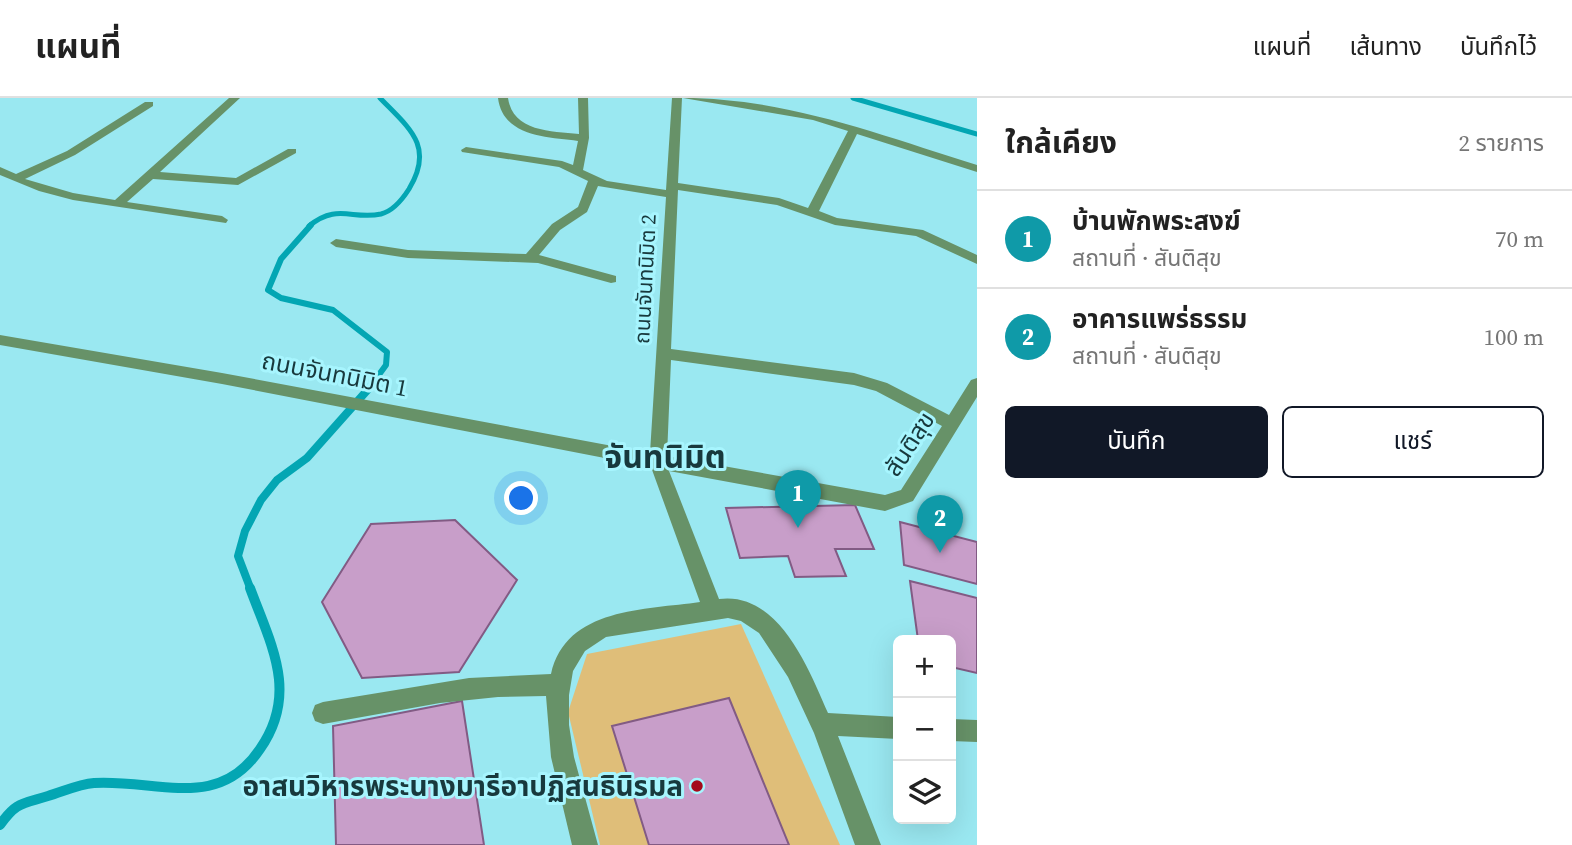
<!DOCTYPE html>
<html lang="th">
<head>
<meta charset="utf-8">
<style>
  :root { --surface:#fff; --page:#f6f6f6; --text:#222; --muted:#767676; --line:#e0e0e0; --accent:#111827 }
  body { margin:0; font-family:"Source Serif 4","Noto Sans Thai",serif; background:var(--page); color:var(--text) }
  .controls { position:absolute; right:21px; bottom:21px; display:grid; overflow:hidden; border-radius:10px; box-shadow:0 7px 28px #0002 }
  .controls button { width:63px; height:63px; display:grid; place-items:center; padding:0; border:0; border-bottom:2px solid var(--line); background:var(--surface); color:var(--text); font:35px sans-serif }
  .you { position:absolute; left:522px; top:401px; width:24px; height:24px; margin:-18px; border:5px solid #fff; border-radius:50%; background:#1a73e8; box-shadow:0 0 0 10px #1a73e833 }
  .badge { display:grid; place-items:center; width:46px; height:46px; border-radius:50%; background:var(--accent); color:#fff; font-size:23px; font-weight:700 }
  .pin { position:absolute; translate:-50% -58px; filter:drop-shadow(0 2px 4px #0008) }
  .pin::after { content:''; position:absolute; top:37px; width:24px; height:21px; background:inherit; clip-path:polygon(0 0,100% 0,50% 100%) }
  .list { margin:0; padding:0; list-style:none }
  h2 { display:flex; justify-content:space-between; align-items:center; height:91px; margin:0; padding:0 28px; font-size:30px }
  h2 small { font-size:23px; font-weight:400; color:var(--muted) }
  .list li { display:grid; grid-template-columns:46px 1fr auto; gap:21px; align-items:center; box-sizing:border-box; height:98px; padding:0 28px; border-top:2px solid var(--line) }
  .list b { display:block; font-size:26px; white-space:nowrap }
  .list p { margin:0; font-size:23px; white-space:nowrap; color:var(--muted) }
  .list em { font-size:23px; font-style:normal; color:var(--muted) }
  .actions { display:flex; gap:14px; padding:21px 28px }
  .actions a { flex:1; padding:16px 0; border:2px solid var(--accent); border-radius:10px; text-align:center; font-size:24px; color:var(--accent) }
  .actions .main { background:var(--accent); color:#fff }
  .icon { flex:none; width:38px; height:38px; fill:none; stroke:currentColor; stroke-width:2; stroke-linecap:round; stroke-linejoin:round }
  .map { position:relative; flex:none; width:977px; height:747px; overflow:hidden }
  header { display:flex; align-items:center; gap:42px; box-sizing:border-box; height:98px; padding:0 35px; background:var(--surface); border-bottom:2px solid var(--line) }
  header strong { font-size:33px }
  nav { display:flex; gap:38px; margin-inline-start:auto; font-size:24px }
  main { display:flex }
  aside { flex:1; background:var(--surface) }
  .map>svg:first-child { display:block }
</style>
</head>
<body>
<header>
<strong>แผนที่</strong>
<nav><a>แผนที่</a><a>เส้นทาง</a><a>บันทึกไว้</a></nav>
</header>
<main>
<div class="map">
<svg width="977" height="747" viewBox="0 0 977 747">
  <rect width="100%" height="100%" fill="#9ae8f1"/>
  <path fill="#dfbe79" d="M 741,526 L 840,747 L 600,747 L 568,614 L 587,556 Z"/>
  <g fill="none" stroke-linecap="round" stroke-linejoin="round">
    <g stroke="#03a6b3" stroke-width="5">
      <path d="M 853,0 L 977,36"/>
      <path d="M 309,128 C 337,105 352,122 381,116 C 393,113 402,102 409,91 C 435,48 409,30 380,0"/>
    </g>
    <path stroke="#03a6b3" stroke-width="6" d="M 311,127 L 281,161 L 268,192 L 281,200 L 333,212 L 387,254 L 386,267 L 370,289"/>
    <path stroke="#03a6b3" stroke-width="8" d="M 251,492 L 238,458 L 245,433 L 261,402 L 277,382 L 307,360 L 371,288"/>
    <path stroke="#03a6b3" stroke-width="10" d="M 0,727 C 16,704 22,706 48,698 C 62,694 79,686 94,685 C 157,681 218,714 260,651 C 299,595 271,547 250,490"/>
  </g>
  <g fill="#c89ec9" stroke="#825b84" stroke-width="2">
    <path d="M 855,407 L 874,451 L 835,451 L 846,478 L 795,479 L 788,458 L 740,460 L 726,410 Z"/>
    <path d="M 455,422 L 517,482 L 459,574 L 362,580 L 322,504 L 371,426 Z"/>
    <path d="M 900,424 L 977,444 L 977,486 L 904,467 Z"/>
    <path d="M 910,483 L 977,500 L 977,575 L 951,569 L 951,542 L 918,542 Z"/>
    <path d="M 729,600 L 789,747 L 649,747 L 612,628 Z"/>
    <path d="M 462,603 L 484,747 L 336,747 L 333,628 Z"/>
  </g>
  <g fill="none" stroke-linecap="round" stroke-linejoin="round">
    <g fill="#679268" fill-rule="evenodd">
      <path d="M 229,0 L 240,0 L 160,74 L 236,80 L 288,51 L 296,51 L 296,55 L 238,87 L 153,81 L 127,104 L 222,118 L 228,122 L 226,125 L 73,102 L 39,93 L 0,77 L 0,69 L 16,76 L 67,53 L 145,4 L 153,4 L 153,8 L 75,57 L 25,81 L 73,95 L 115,102 Z"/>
      <path d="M 498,0 L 508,0 C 513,34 551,33 579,36 L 578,0 L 588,0 L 589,40 L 583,72 L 607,83 L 666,92 L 672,0 L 682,0 L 678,85 L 779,100 L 808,110 L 848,33 L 813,22 L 683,0 C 786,0 880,37 977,67 L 977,74 L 857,36 L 819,113 L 837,120 L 923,132 L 977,157 L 977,166 L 916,138 L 835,127 L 777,107 L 678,92 L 671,251 L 854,275 L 887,285 L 949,317 L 971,282 L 977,280 L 977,299 L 913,403 L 885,413 L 669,373 L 719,501 C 779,493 809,572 828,615 L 898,619 L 898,641 L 838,638 L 881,747 L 855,747 L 814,635 L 788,579 L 759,535 L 741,523 L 728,520 L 606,539 L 585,553 L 573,573 L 569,597 L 569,627 L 574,659 L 598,747 L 572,747 L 551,659 L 546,598 L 498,599 L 440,605 L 323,626 L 315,623 L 312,615 L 315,607 L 323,604 L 469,580 L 551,576 C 566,509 646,512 700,504 L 651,369 L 222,286 L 0,247 L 0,237 L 222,275 L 650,355 L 666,99 L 598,88 L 587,114 L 560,132 L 539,157 L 616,178 L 616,184 L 611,185 L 538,165 L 408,160 L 336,149 L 330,145 L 336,141 L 408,152 L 526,156 L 552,126 L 578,109 L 588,83 L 559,69 L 462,54 L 461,52 L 466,49 L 562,63 L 573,67 L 578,43 C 547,39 503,39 498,0 ZM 671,262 L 854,287 L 876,293 L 942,328 L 901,392 L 885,397 L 667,358 Z"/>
      <path d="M 951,621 L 977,622 L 977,644 L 951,643 Z"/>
    </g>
  </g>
  <circle fill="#a40b1b" stroke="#a7f5fe" stroke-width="2.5" cx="697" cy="688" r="7"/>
  <g text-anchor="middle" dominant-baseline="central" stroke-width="6" stroke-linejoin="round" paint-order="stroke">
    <g font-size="21" fill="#18393d" stroke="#a7f5fe">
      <text transform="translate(645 181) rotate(-87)">ถนนจันทนิมิต 2</text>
    </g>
    <g font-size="24" fill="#18393d" stroke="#a7f5fe">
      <text transform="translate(335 276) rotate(11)">ถนนจันทนิมิต 1</text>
      <text transform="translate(909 346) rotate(-57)">สันติสุข</text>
    </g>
    <g font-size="28" font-weight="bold" fill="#18393d" stroke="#a7f5fe" text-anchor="end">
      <text x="683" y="688">อาสนวิหารพระนางมารีอาปฏิสนธินิรมล</text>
    </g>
    <g font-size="32" font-weight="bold" fill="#18393d" stroke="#a7f5fe">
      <text x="665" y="359">จันทนิมิต</text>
    </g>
  </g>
</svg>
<div class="controls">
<button>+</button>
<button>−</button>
<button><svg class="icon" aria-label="layers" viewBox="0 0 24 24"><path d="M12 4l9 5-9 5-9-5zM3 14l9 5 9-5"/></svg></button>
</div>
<div class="you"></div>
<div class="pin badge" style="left:798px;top:430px;background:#0f9aa8">1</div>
<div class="pin badge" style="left:940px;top:455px;background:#0f9aa8">2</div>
</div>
<aside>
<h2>ใกล้เคียง<small>2 รายการ</small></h2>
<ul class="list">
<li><span class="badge" style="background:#0f9aa8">1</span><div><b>บ้านพักพระสงฆ์</b><p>สถานที่ · สันติสุข</p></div><em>70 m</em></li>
<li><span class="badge" style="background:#0f9aa8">2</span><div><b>อาคารแพร่ธรรม</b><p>สถานที่ · สันติสุข</p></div><em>100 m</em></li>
</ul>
<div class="actions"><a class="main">บันทึก</a><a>แชร์</a></div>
</aside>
</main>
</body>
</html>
